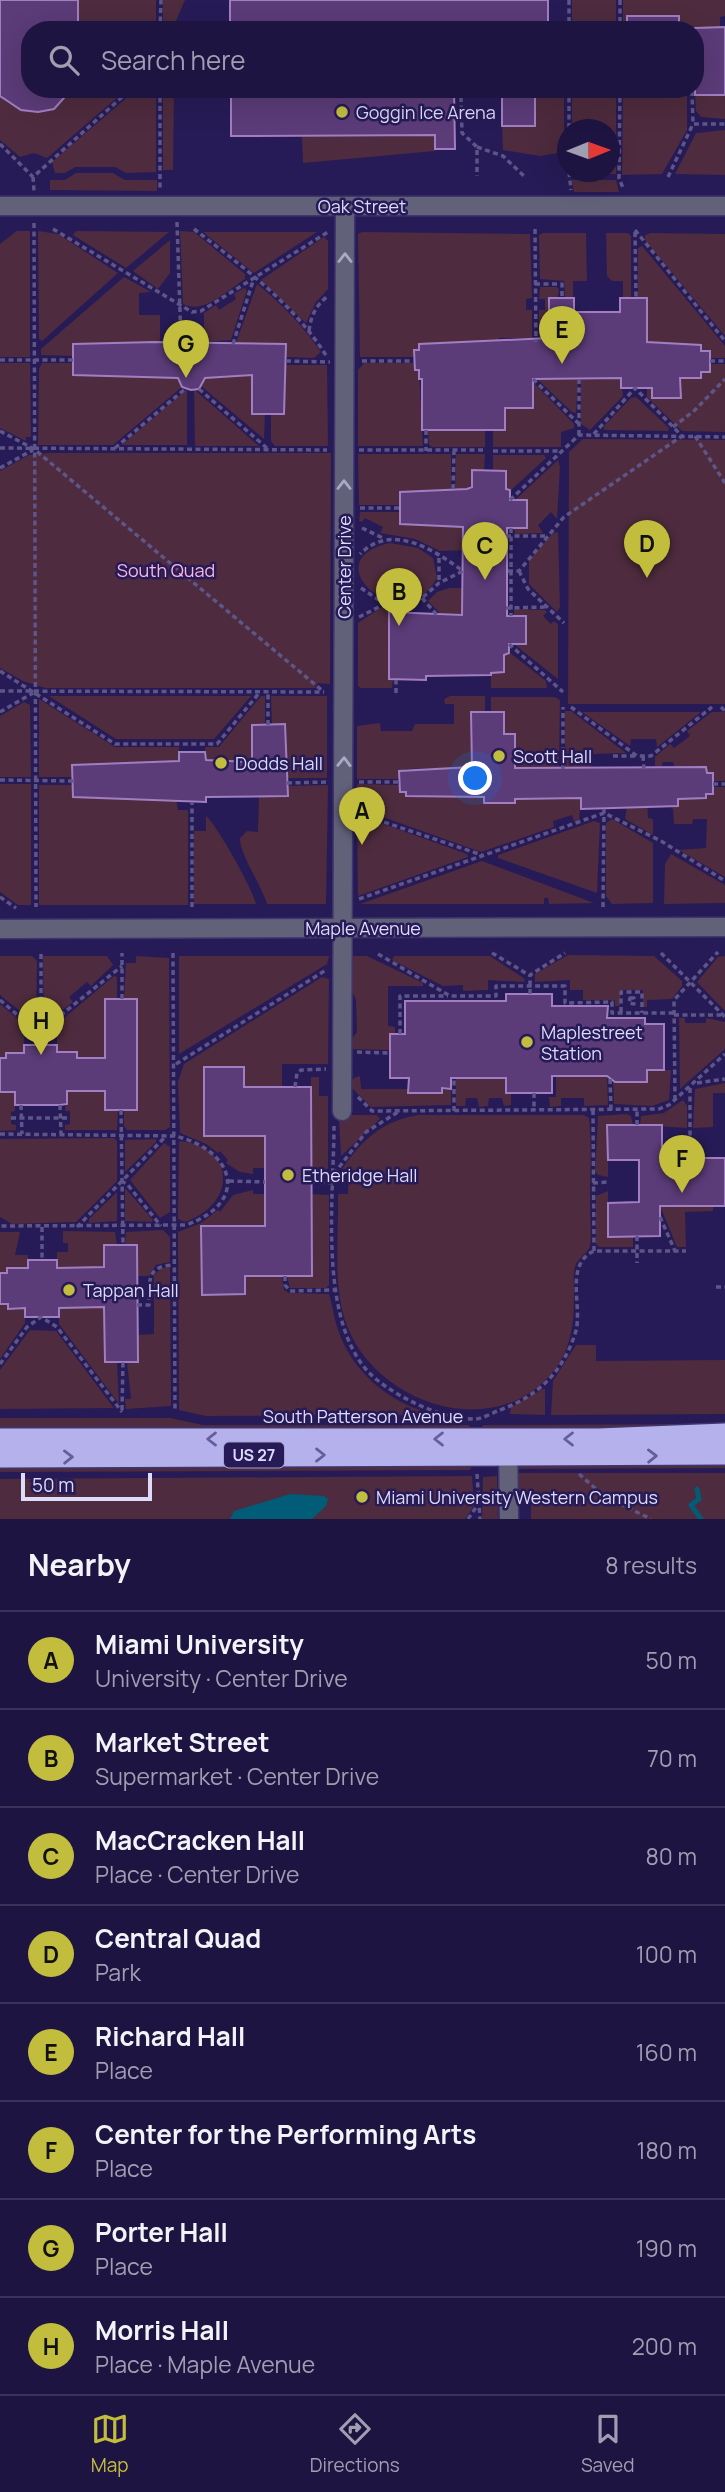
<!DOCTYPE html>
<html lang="en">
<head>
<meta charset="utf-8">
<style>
  :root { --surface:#1d1441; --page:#251d48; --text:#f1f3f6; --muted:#a09eb1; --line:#3b335a; --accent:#c3bd3e }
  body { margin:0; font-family:Manrope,sans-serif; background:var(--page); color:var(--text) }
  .compass { position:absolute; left:557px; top:119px; width:63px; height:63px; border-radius:50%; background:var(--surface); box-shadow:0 7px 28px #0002; rotate:89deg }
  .scale { position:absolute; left:21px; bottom:18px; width:131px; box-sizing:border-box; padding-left:7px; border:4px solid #dcdbf9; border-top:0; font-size:19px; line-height:24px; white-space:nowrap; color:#dcdbf9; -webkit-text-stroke:5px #271b57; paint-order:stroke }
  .you { position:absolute; left:476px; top:779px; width:24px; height:24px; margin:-18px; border:5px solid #fff; border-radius:50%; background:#1a73e8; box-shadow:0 0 0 10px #1a73e833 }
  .badge { display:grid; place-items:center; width:46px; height:46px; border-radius:50%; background:var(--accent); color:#111; font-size:23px; font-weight:700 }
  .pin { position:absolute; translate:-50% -58px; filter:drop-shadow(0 2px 4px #0008) }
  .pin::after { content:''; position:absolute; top:37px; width:24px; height:21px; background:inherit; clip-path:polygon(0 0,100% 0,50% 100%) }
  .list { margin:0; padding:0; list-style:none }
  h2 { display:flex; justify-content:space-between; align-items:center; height:91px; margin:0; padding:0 28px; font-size:30px }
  h2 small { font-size:23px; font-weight:400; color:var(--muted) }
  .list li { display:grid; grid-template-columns:46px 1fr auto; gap:21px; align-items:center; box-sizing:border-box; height:98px; padding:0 28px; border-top:2px solid var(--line) }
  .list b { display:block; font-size:26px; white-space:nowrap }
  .list p { margin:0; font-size:23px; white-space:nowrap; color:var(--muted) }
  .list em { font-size:23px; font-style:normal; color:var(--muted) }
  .icon { flex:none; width:38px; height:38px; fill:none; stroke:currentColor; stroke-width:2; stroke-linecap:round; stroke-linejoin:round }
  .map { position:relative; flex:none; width:725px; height:1519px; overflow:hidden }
  .search { position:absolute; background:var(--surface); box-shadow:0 7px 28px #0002; left:21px; right:21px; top:21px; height:77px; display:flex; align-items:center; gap:18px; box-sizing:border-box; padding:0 24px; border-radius:28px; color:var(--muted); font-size:26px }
  .sheet { height:875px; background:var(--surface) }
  nav { display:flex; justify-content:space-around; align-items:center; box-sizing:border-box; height:98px; border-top:2px solid var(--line); background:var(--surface); font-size:19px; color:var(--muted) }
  nav a { display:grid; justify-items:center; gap:4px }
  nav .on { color:var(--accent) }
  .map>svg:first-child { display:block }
</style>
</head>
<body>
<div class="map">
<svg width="725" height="1519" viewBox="0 0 725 1519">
  <rect width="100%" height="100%" fill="#271b57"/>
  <g fill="#4e2b3e">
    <rect x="78" y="0" width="78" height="30"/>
    <path d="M 163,0 L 185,0 L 175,23 L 186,30 L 163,30 Z"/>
    <rect x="572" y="0" width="44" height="30"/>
    <path d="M 623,0 L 725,0 L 725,16 L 720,17 L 720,28 L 679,28 L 679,16 L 628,16 L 627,30 L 623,30 Z"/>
    <path d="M 72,89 L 127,89 L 47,158 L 34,153 L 20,157 L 0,140 L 0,96 C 23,119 55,117 72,89 Z"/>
    <path d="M 137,89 L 156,89 L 156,172 L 126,173 L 115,167 L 75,167 L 65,173 L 55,173 L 52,162 Z"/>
    <path d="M 163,89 L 174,89 L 173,170 L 163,170 Z"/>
    <path d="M 548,89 L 564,89 L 564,152 L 540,156 L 503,150 L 502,126 L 535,126 L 535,98 L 548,98 Z"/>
    <path d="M 572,89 L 616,89 L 616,174 L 572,174 L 572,172 L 610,172 L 610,130 L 572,129 Z"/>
    <path d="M 687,91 L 687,130 L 662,174 L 622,175 L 623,98 L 679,98 L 680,92 Z"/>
    <path d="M 695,91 L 699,95 L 725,95 L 725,119 L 701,117 L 696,111 Z"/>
    <path d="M 725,130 L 725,175 L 675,174 L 696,133 Z"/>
    <path d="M 435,135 L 435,151 L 303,163 L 302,136 Z"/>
    <path d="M 76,173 L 113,173 L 125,180 L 157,180 L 157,191 L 50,190 L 50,180 L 65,180 Z"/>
    <path d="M 572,180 L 616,180 L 619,192 L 574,192 Z"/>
    <path d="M 17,231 L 30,231 L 30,357 L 0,357 L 0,244 Z"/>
    <path d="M 38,231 L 58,234 L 118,273 L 42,341 L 39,339 Z"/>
    <path d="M 76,231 L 169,232 L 126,268 L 73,235 Z"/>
    <path d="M 180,231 L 194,232 L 245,274 L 245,279 C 228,290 203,315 183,304 Z"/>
    <path d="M 203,232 L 317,232 L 254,273 Z"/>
    <path d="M 362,232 L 530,234 L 532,298 L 526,299 L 526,310 L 532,310 L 532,342 L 528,342 L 528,338 L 499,338 L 499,342 L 460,341 L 459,344 L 415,350 L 414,357 L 360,357 L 358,234 Z"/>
    <path d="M 543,233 L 586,233 L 587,281 L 573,281 L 573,298 L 565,298 L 564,281 L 540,279 L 539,235 Z"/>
    <path d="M 606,233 L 628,233 L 631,236 L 631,298 L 623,298 L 623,281 L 612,281 L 607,276 Z"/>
    <path d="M 651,233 L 725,234 L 725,336 L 645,240 L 645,235 Z"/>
    <path d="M 324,237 L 328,241 L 328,289 L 316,302 L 306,323 L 261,280 Z"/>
    <path d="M 170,240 L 170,273 L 158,289 L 133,271 Z"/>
    <path d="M 642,246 L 725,346 L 725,358 L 710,358 L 710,351 L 701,351 L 700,345 L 647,342 L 647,299 L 638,298 L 638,248 Z"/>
    <path d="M 124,277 L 151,292 L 139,293 L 139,315 L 160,315 L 160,342 L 73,344 L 73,356 L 41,355 L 41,349 Z"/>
    <path d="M 257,284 C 282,304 303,326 321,352 L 314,358 L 286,357 L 286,344 L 236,343 Z"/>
    <path d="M 540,287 L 557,287 L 559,290 L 549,342 L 539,342 L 539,310 L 545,310 L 545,299 L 539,299 Z"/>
    <path d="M 244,288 L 247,290 L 231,340 L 204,342 L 204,313 L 216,305 L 219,310 L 236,299 L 234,294 Z"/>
    <path d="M 0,363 L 30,363 L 31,437 L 26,437 L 26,441 L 0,428 Z"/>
    <path d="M 42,363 L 73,363 L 73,375 L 179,378 L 182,387 L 113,445 L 38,445 L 39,369 Z"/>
    <path d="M 364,363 L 414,363 L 415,370 L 419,370 L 423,446 L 358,446 L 358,370 Z"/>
    <path d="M 710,364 L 725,364 L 725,432 L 682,431 L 647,397 L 647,378 L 652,378 L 653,398 L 680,398 L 680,378 L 700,378 L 701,372 L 710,372 Z"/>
    <path d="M 286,365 L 327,365 L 328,446 L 275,446 L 271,441 L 271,414 L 284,414 Z"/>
    <path d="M 225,375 L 252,375 L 252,414 L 265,414 L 264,439 L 201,386 L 204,378 L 224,378 Z"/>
    <path d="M 581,378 L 621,378 L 623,396 L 590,430 L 581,424 Z"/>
    <path d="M 537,379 L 578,379 L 576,413 L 572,412 Z"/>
    <path d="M 533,382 L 574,424 L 574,428 L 561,432 L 561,447 L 493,447 L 493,430 L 505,430 L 505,408 L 533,408 Z"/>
    <path d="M 187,389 L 187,445 L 122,445 Z"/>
    <path d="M 194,390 L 195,390 L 259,446 L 195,446 Z"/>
    <path d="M 636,397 L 669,428 L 668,431 L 604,430 L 604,426 L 631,398 Z"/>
    <path d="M 428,430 L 485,430 L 485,447 L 432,447 L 429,445 Z"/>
    <path d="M 583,439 L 725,440 L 725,704 L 568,704 L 569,452 Z"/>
    <path d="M 49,453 L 331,453 L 330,684 L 318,683 L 315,688 L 45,688 L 23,681 L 0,668 L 0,471 L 29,455 Z"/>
    <path d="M 358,454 L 451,454 L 451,489 L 400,492 L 400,505 L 359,505 Z"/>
    <path d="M 456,454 L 485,454 L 484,470 L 467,489 L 455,489 Z"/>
    <path d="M 493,455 L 544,455 L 546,458 L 510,491 L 506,489 L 506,471 L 493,471 Z"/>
    <path d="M 558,460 L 560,467 L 557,519 L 551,512 L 538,525 L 543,533 L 515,534 L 514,528 L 527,528 L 527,500 L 515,500 Z"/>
    <path d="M 360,512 L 400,512 L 400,524 L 467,528 L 467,550 L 440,551 L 415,539 L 380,533 L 383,527 L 365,518 L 362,522 L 359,521 Z"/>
    <path d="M 558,532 L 560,607 L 557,612 L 529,584 L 529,560 L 553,533 Z"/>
    <path d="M 390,543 L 418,548 L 433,558 L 437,578 C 403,640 310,560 390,543 Z"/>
    <path d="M 449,588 L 463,588 L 467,615 L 442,615 L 428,601 L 437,592 Z"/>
    <path d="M 382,607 L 393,608 C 385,625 389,656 389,679 L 393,680 L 392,688 L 361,688 L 358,686 L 358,623 Z"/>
    <path d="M 514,609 L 545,610 L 547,612 L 543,616 L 551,624 L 554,621 L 558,624 L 558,679 L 514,644 L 526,644 L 526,616 L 514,616 Z"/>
    <path d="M 509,652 L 546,681 L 547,688 L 491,688 L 491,672 L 503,672 L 504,655 Z"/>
    <path d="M 49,696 L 251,696 L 214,739 L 116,739 Z"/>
    <path d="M 261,696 L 265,696 L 265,725 L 252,725 L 252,762 L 206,760 L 205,747 L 219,747 Z"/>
    <path d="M 271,696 L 327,696 L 327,778 L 287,778 L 287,763 L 272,724 Z"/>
    <path d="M 450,696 L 485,696 L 485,712 L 471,713 L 471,750 L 484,767 L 406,769 L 400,771 L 399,779 L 357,779 L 357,726 L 380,723 L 381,731 L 412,731 L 415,724 L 454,724 L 454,704 L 445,704 L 444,699 Z"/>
    <path d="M 491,697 L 555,697 L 560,700 L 559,769 L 515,768 L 515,734 L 504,734 L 491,712 Z"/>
    <path d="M 39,699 L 115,747 L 179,747 L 179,761 L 73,765 L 73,777 L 39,777 Z"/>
    <path d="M 24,702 L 30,705 L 31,777 L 0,777 L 0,716 Z"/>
    <path d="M 565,711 L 571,711 L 626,753 L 592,754 L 592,766 L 565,769 Z"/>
    <path d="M 582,712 L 701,712 L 657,747 L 656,739 L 631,739 L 630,746 Z"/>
    <path d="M 712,712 L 725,712 L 725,781 L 713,781 L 713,774 L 707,773 L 706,767 L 674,766 L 673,762 L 663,762 L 662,766 L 655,766 L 655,757 L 670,744 L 674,748 L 690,736 L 687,731 Z"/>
    <path d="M 0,784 L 31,784 L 31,905 L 18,905 L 0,892 Z"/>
    <path d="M 357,784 L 399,785 L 400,791 L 406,792 L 406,796 L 484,797 L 484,803 L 515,803 L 515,799 L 581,798 L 579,820 L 574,821 L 572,815 L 553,821 L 554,827 L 481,852 L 366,811 L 358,805 Z"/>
    <path d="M 39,785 L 73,785 L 73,797 L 176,799 L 178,810 L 188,810 L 188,905 L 39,905 Z"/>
    <path d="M 328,785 L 326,904 L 267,904 C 261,884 239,853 240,838 L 247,831 L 258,832 L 259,796 L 287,786 Z"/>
    <path d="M 713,787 L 725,787 L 725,877 L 679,850 L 706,848 L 707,819 L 693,819 L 692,824 L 674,824 L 673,809 L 670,808 L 678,806 L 678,799 L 706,798 Z"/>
    <path d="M 647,797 L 648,818 L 653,819 L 653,835 L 625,819 L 628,799 Z"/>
    <path d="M 206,816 C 215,822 254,891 256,904 L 194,904 L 194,831 L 206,831 Z"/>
    <path d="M 364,817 L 467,854 L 468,857 L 358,896 L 357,819 Z"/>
    <path d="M 612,819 L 653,843 L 653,903 L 612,904 L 606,896 L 606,823 Z"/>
    <path d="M 594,821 L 600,823 L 597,893 L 498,858 L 498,855 Z"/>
    <path d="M 671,854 L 725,885 L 725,903 L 664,904 L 665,864 Z"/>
    <path d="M 482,861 L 594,903 L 549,904 L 548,898 L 544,898 L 544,904 L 360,904 Z"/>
    <path d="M 568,955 L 654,956 L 682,981 L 682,986 L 672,999 L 647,1000 L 647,1007 L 643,1007 L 643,990 L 621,990 L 620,1006 L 615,1006 L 615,1000 L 583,1000 L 583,990 L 570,990 L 570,980 L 535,982 L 535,974 Z"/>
    <path d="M 0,956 L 32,956 L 37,961 L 36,1024 L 0,995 Z"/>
    <path d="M 43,956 L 107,956 L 113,965 L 91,986 L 87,982 L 69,997 L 73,1002 L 44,1024 Z"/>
    <path d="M 136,956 L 169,958 L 170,1127 L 165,1130 L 127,1130 L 124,1126 L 124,1110 L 137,1109 L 137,1000 L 124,999 L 126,963 L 136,963 Z"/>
    <path d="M 179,956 L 329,956 L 327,964 L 179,1054 Z"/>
    <path d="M 350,956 L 367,956 L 423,983 L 423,986 L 388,986 L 388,1026 L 395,1027 L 395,1034 L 390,1034 L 390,1050 L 350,1049 L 350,1041 L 357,1032 L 356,999 L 350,989 Z"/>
    <path d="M 394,956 L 490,956 L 525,979 L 524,982 L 488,980 L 488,990 L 463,991 L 463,985 L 443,986 L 392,960 Z"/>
    <path d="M 725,956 L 725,1011 L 697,982 L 718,957 Z"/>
    <path d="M 114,976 L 117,977 L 117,999 L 105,1058 L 77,1058 L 57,1052 L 57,1024 Z"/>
    <path d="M 322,977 L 329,979 L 328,1064 L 282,1064 L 282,1087 L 244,1087 L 243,1067 L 204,1068 L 204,1136 L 265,1132 L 265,1168 L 253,1168 L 253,1174 L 240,1172 L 226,1163 L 228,1160 L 220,1151 L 218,1153 L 206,1144 L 180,1133 L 178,1082 L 184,1064 Z"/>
    <path d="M 0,1004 L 24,1024 L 24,1053 L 7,1053 L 6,1058 L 0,1058 Z"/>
    <path d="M 679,1018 L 685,1018 L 685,1023 L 706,1023 L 706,1018 L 725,1022 L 725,1049 L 680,1089 Z"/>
    <path d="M 647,1070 L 671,1070 L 669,1100 L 652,1106 L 614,1104 L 613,1079 Z"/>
    <path d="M 360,1076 L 361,1089 L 408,1089 L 408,1093 L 451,1089 L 451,1105 L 371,1107 L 350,1086 L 354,1078 Z"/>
    <path d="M 556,1076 L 607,1076 L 608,1105 L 584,1106 L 584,1098 L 561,1098 L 561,1106 L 550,1107 L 549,1097 L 556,1097 Z"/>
    <path d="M 311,1077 L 319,1077 L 319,1096 L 328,1096 L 328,1169 L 311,1169 Z"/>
    <path d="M 456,1078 L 506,1078 L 506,1093 L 511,1093 L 511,1105 L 504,1106 L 502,1098 L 489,1098 L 488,1106 L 479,1107 L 477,1098 L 466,1098 L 465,1106 L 456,1106 Z"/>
    <path d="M 725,1083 L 725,1093 L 713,1093 L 713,1127 L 693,1128 L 695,1089 Z"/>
    <path d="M 67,1091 L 105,1091 L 105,1109 L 118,1110 L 117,1130 L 65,1130 L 65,1125 L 70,1124 L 70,1111 L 65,1111 Z"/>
    <path d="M 0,1092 L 15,1092 L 15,1111 L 11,1112 L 11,1124 L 16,1125 L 16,1130 L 0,1131 Z"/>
    <path d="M 683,1100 L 687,1106 L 687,1128 L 640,1125 L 641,1116 L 664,1113 Z"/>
    <path d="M 627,1114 L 631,1116 L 633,1125 L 608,1126 L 608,1177 L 598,1175 L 595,1171 L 598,1116 Z"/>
    <path d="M 343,1115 L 377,1115 L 380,1119 L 341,1156 L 339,1118 Z"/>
    <path d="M 418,1115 L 584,1115 L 589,1118 C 592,1146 590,1175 590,1203 C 590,1216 592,1233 590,1246 C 588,1254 577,1258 575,1267 C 573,1275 574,1285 574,1294 C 574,1322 572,1350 552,1373 C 493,1443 377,1404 347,1326 C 332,1287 339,1236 338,1194 L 348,1194 L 349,1169 L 342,1169 C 362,1140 382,1121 418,1115 Z"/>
    <path d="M 114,1138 L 117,1141 L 117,1181 L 76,1222 L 12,1224 L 0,1217 L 0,1139 Z"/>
    <path d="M 156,1139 L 156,1142 L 125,1172 L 125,1140 Z"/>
    <path d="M 179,1141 C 233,1145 240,1202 185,1222 L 178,1219 Z"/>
    <path d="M 164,1143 L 170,1147 L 170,1212 L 160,1218 L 130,1180 Z"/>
    <path d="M 125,1188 L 153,1220 L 152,1222 L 125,1221 Z"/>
    <path d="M 253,1190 L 253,1194 L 265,1194 L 265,1233 L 201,1226 L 202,1294 L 244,1294 L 245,1276 L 282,1276 L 284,1290 L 289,1293 L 329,1294 C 333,1307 334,1320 339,1332 C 351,1368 384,1398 420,1410 L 421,1415 L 206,1416 L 179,1410 L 178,1232 L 201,1223 L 218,1210 L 220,1212 L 233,1195 Z"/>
    <path d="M 608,1191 L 608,1236 L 633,1236 L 633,1247 L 599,1247 L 596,1244 L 596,1196 Z"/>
    <path d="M 117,1192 L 117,1221 L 89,1223 L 89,1219 Z"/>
    <path d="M 311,1194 L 329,1195 L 329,1285 L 326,1288 L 290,1288 L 287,1276 L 312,1276 Z"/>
    <path d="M 660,1206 L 713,1206 L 713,1211 L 685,1212 L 686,1247 L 677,1247 Z"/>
    <path d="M 163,1230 L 170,1237 L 170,1262 L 156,1265 L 149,1276 L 137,1276 L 137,1245 L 125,1245 L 126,1232 Z"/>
    <path d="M 63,1231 L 115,1232 L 117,1245 L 104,1245 L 104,1272 L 57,1268 L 57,1252 L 68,1252 L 68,1243 L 63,1243 Z"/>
    <path d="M 0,1232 L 20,1232 L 15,1255 L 28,1255 L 28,1268 L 7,1268 L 7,1273 L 0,1273 Z"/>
    <path d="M 170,1267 L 171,1406 L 126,1409 L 125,1399 L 131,1399 L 127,1362 L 137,1335 L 154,1334 L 154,1275 L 162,1268 Z"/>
    <path d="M 0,1304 L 8,1304 L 8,1308 L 25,1308 L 25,1323 L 0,1359 Z"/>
    <path d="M 104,1304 L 105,1362 L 117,1362 L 119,1404 L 59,1324 L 59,1308 Z"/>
    <path d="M 30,1330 L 56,1331 L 114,1408 L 0,1409 L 0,1370 Z"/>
    <path d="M 576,1345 L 596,1345 L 596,1361 L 725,1360 L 725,1414 L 551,1415 L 553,1381 Z"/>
    <path d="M 543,1389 L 545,1389 L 545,1415 L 510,1414 L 511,1407 Z"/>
    <path d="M 0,1418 L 170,1418 L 203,1425 L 469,1425 L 472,1430 L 0,1433 Z"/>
    <path d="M 725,1424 L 725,1429 L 479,1431 L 483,1425 Z"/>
    <path d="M 725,1462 L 725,1468 L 515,1469 L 522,1463 Z"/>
    <path d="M 473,1464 L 470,1470 L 0,1472 L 0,1465 Z"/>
    <path d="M 516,1473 L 725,1473 L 725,1519 L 531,1519 L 531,1502 L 518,1491 Z"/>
    <path d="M 472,1476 L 474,1506 L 465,1519 L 0,1519 L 0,1479 Z"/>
    <path d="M 497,1476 L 498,1519 L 482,1519 L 483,1477 Z"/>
  </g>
  <path fill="#015c77" d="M 290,1494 L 324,1496 L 328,1499 L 326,1506 L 312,1519 L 230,1519 L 234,1511 Z"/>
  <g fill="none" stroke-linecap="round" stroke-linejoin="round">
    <path stroke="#015c77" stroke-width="5" d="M 697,1489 L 699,1499 L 691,1505 L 701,1519"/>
  </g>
  <g fill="#5b3b78" stroke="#a07ec1" stroke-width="2">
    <path d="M 0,0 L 78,0 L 78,30 L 30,30 L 30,89 L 72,89 L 54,109 L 38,112 L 21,110 L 0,96 Z"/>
    <rect x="230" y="0" width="318" height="30"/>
    <rect x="627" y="16" width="52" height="14"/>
    <path d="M 725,27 L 725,95 L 695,95 L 695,28 Z"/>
    <path d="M 231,89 L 454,89 L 455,149 L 435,149 L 435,135 L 231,136 Z"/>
    <rect x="502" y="89" width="33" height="37"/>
    <path d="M 549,298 L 574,298 L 574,312 L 620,312 L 620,298 L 647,298 L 647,342 L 701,345 L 701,351 L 710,351 L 710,372 L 701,372 L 701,378 L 680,378 L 681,398 L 652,398 L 652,388 L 621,388 L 621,378 L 533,379 L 533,408 L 505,408 L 505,430 L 422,430 L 422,379 L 419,379 L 419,370 L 415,370 L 414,350 L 419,350 L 419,344 L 549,338 Z"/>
    <path d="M 155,342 L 286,344 L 284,414 L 252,414 L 252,375 L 205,378 L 199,389 L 191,390 L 182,387 L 178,378 L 73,375 L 73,344 Z"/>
    <path d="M 472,470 L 506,471 L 506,489 L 510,490 L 510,500 L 527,500 L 527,528 L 507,528 L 507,616 L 526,616 L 526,644 L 509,644 L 509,653 L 504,655 L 504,672 L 491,673 L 491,675 L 426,676 L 426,680 L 389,679 L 389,612 L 462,615 L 463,527 L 400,524 L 400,492 L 467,489 L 472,487 Z"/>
    <path d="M 471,712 L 504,712 L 504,734 L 515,734 L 515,768 L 706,767 L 707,773 L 713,773 L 713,794 L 706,794 L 706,798 L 678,799 L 678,806 L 581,809 L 581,798 L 515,799 L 515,803 L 484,803 L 484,797 L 406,796 L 406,792 L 400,792 L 399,771 L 472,767 Z"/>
    <path d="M 285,724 L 288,796 L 206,797 L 206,802 L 73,797 L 72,765 L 179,761 L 179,752 L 205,752 L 206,760 L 252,762 L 252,725 Z"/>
    <path d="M 506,994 L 552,994 L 552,1006 L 608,1006 L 607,1018 L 645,1018 L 645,1024 L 664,1024 L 664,1070 L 647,1070 L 647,1082 L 615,1082 L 607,1076 L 552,1076 L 552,1093 L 506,1093 L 506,1078 L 451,1078 L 451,1089 L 442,1088 L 442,1093 L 408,1093 L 409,1078 L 390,1078 L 390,1034 L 405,1034 L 405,1001 L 506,1001 Z"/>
    <path d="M 105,999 L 137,999 L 137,1110 L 105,1110 L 105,1091 L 67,1091 L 67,1104 L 60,1105 L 15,1105 L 15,1092 L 0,1092 L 0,1058 L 6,1058 L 6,1053 L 24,1053 L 24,1045 L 57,1045 L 57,1052 L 77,1052 L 77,1058 L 105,1058 Z"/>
    <path d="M 204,1067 L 244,1067 L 244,1087 L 311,1087 L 312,1276 L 245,1276 L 245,1294 L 202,1295 L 201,1226 L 265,1226 L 265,1136 L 204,1136 Z"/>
    <path d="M 607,1125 L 662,1125 L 662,1158 L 725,1158 L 725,1206 L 660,1206 L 660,1236 L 608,1237 L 608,1203 L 639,1202 L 639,1160 L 608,1160 Z"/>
    <path d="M 104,1245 L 137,1245 L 138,1362 L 105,1362 L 104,1307 L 59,1308 L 59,1317 L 25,1317 L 25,1308 L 8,1309 L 8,1304 L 0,1304 L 0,1273 L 7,1273 L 7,1268 L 28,1268 L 28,1260 L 57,1260 L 57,1268 L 104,1267 Z"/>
  </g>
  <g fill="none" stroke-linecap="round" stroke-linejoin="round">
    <defs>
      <g id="minor">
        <path d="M 0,206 L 725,206"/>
        <path d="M 0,929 L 725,927"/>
        <path d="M 342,1111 L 345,206"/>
        <path d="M 508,1442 L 509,1519"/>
      </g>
      <g id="highway">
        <path d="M 0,1439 L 599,1439 L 725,1434"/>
        <path d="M 0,1457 L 725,1454"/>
      </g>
    </defs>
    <use href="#minor" stroke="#40366e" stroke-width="21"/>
    <use href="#highway" stroke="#40366e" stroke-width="24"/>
    <g stroke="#5e5588" stroke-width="3.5" stroke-dasharray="5 3.5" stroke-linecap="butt">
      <path d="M 569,0 L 569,30"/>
      <path d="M 620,0 L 620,30"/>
      <path d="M 160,30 L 161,0"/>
      <path d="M 160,89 L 160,189"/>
      <path d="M 569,89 L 569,130"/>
      <path d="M 620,89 L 619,178 L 623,188"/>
      <path d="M 692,91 L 693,124"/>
      <path d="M 461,97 L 462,133 L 477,147 L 477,176"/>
      <path d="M 0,144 L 33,177 L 131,89"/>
      <path d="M 477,147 L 503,156 L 525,177"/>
      <path d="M 569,172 L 571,190"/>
      <path d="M 33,177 L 34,191"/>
      <path d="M 668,177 L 693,124 L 725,124"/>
      <path d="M 177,222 L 181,342"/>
      <path d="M 34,223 L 36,907"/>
      <path d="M 53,229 L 192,312 L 201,311 L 328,232"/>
      <path d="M 194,229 C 242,266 295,305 327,357"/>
      <path d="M 535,229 L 536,342"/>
      <path d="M 635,230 L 725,341"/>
      <path d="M 635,232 L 636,298"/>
      <path d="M 535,284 L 562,284 L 562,298"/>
      <path d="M 309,331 C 311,315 316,305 329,295"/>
      <path d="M 233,344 L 253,281"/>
      <path d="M 0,360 L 73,360"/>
      <path d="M 286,361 L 330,362"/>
      <path d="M 362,361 L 414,361"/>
      <path d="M 710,361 L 725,361"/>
      <path d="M 533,379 L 578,423"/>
      <path d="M 199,389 L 268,449"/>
      <path d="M 673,427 L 695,410 L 725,379"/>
      <path d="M 426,430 L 426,451"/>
      <path d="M 0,431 L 34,449 L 324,692"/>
      <path d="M 579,435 L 579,378"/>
      <path d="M 695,436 L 725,483"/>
      <path d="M 0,448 L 327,450"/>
      <path d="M 115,448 L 185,389"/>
      <path d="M 359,450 L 485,450"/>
      <path d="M 493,451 L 562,451"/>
      <path d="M 0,468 L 33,450"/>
      <path d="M 453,489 L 454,451"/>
      <path d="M 510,500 L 579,435 L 725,437"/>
      <path d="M 360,508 L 400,508"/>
      <path d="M 362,528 L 385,539"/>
      <path d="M 511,528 L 511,616"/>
      <path d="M 506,536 L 545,536"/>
      <path d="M 439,558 L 439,583"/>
      <path d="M 508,571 L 519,571 L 564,517 L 682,436 L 635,388 L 593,435"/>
      <path d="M 519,571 L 528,589 L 564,623"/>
      <path d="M 361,588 L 385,604"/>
      <path d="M 422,598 L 437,615"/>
      <path d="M 397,604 L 397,612"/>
      <path d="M 506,608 L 545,607"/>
      <path d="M 359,617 L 385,604 L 422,598 L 439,583 L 463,571 C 434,550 392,522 360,554"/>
      <path d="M 509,644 L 563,692"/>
      <path d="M 0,671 L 115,744 L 217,744 L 260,692"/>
      <path d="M 0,691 L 324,692"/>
      <path d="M 396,693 L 396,680"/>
      <path d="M 571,707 L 637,756 L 651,756 L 712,707"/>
      <path d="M 721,707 L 725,711"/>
      <path d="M 0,712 L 33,693"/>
      <path d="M 268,725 L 268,692"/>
      <path d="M 613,756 L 635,756"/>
      <path d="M 643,756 L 644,770"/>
      <path d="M 563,769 L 563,707"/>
      <path d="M 0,780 L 73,781"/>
      <path d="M 359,782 L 399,782"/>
      <path d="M 287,783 L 327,782"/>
      <path d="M 713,784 L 725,784"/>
      <path d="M 360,814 L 482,855"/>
      <path d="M 0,897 L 16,908"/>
      <path d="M 359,899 L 604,813 L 661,841 L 725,881"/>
      <path d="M 192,907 L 192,802"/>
      <path d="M 603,907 L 604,809"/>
      <path d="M 173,953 L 175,1412"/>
      <path d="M 492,953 L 529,975"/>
      <path d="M 661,953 L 725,1017"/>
      <path d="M 41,954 L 41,1045"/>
      <path d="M 378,954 L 450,996 L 496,996 L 496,986 L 565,986 L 565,1003 L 612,1002 L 612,1013 L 674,1013"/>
      <path d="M 530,994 L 530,975 L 565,953"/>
      <path d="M 630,998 L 634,998 L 634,1004 L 629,1003 Z"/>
      <path d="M 122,999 L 122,953"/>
      <path d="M 0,1000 L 28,1024 L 41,1031 L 122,966"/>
      <path d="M 621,1012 L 621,992 L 642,992 L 642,1013"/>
      <path d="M 674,1015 L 721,1015"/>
      <path d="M 400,1034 L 400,996 L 448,996"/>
      <path d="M 357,1052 L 390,1053"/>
      <path d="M 176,1064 L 326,970"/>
      <path d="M 610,1079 L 611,1110"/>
      <path d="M 697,1083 L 725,1079"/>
      <path d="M 295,1087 L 297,1073 L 301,1070 L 326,1069"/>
      <path d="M 690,1088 L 690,1158"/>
      <path d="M 534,1093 L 534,1110"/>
      <path d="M 358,1097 L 372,1111 L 659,1109 L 669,1105 L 725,1054"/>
      <path d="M 675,1100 L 674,1000 L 718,952"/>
      <path d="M 21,1105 L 22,1134"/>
      <path d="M 60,1105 L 61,1134"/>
      <path d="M 121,1110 L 123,1245"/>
      <path d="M 593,1110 L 594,1251"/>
      <path d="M 454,1111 L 454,1078"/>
      <path d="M 11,1118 L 70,1118"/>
      <path d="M 637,1125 L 637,1109"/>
      <path d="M 334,1126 C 334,1198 316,1331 377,1380 C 401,1399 444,1420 475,1419 C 482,1419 492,1413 500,1410 C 538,1396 562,1373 575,1334 C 584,1309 563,1265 594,1251 L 686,1251"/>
      <path d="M 0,1134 L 175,1136 C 234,1150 251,1202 186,1225 L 0,1226"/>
      <path d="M 334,1174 L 366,1132 L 398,1112"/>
      <path d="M 121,1181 L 127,1184 L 161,1226"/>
      <path d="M 229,1181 L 265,1182"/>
      <path d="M 311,1182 L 334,1183"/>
      <path d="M 593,1183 L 608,1182"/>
      <path d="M 660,1217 L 675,1251"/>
      <path d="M 42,1227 L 42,1260"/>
      <path d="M 77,1227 L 166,1136"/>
      <path d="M 637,1236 L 637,1263"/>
      <path d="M 285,1276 L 285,1285 L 290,1291 L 334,1290"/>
      <path d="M 716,1287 L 725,1287"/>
      <path d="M 137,1305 L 149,1305 C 150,1282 145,1266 174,1265"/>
      <path d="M 0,1364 L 27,1327 L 41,1317 L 57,1327 L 122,1412"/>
      <path d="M 122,1410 L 123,1362"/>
      <path d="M 477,1474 L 480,1519"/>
      <path d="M 579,1474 L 604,1496 L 651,1519"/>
      <path d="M 468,1519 L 477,1506"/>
    </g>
    <use href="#minor" stroke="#62617a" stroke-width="18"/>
    <use href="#highway" stroke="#b4b1ed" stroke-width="21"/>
  </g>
  <defs><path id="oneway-chevron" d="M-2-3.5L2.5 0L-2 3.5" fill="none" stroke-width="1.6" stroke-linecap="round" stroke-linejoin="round" transform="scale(1.75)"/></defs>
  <g stroke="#abaac6">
    <use href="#oneway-chevron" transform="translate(345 258) rotate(-90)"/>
    <use href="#oneway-chevron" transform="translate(344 485) rotate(-90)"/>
    <use href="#oneway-chevron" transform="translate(344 762) rotate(-89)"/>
  </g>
  <g stroke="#665e9a">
    <use href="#oneway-chevron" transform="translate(212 1439) rotate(180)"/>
    <use href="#oneway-chevron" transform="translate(439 1439) rotate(180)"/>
    <use href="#oneway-chevron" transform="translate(569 1439) rotate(-180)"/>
    <use href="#oneway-chevron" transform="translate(320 1455)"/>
    <use href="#oneway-chevron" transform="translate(652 1456) rotate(-1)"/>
    <use href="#oneway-chevron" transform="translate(68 1457) rotate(-1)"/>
  </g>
  <g fill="#c3bd3e" stroke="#271b57" stroke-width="2.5">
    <circle cx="342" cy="112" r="7"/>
    <circle cx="499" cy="756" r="7"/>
    <circle cx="221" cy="763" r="7"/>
    <circle cx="527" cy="1042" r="7"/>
    <circle cx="288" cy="1175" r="7"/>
    <circle cx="69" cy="1290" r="7"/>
    <circle cx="362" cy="1497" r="7"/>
  </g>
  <g text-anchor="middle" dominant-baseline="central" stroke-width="5" stroke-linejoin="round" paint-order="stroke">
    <rect fill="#271b57" stroke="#a6a1c8" stroke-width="2" x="224" y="1442.5" width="60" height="25" rx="5"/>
    <g font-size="16" font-weight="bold" fill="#dcdbf9">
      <text x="254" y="1455">US 27</text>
    </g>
    <g font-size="18" fill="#dcdbf9" stroke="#271b57" text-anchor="start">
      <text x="356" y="112">Goggin Ice Arena</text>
      <text x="513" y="756">Scott Hall</text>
      <text x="235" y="763">Dodds Hall</text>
      <text x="541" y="1032">Maplestreet<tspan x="541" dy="21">Station</tspan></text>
      <text x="302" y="1175">Etheridge Hall</text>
      <text x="83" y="1290">Tappan Hall</text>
      <text x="376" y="1497">Miami University Western Campus</text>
    </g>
    <g font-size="18" fill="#dcdbf9" stroke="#271b57">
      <text x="362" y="206">Oak Street</text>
      <text transform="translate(344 567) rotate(-90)">Center Drive</text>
      <text x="363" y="928">Maple Avenue</text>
      <text x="363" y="1416">South Patterson Avenue</text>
    </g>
    <g font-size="18" fill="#fcb7db" stroke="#271b57">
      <text x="166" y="570">South Quad</text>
    </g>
  </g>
</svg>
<svg class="compass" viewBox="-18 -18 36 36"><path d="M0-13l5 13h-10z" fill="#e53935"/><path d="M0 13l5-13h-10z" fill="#a09eb1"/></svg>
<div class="scale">50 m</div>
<div class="you"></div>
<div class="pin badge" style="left:362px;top:845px">A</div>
<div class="pin badge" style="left:399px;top:626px">B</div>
<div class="pin badge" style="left:485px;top:580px">C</div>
<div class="pin badge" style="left:647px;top:578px">D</div>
<div class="pin badge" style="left:562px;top:364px">E</div>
<div class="pin badge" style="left:682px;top:1193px">F</div>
<div class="pin badge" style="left:186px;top:378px">G</div>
<div class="pin badge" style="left:41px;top:1055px">H</div>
<div class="search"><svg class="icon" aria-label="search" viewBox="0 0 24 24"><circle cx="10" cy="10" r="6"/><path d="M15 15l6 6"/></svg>Search here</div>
</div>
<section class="sheet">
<h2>Nearby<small>8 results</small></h2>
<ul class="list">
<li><span class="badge">A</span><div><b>Miami University</b><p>University · Center Drive</p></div><em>50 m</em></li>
<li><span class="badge">B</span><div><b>Market Street</b><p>Supermarket · Center Drive</p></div><em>70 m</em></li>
<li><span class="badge">C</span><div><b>MacCracken Hall</b><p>Place · Center Drive</p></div><em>80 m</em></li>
<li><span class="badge">D</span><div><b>Central Quad</b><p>Park</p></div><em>100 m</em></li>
<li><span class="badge">E</span><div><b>Richard Hall</b><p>Place</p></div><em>160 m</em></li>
<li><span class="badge">F</span><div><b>Center for the Performing Arts</b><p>Place</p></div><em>180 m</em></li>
<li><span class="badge">G</span><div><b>Porter Hall</b><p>Place</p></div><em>190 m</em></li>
<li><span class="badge">H</span><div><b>Morris Hall</b><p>Place · Maple Avenue</p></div><em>200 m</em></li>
</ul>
</section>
<nav>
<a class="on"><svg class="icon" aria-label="map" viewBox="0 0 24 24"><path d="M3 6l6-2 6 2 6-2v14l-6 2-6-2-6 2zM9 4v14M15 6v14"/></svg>Map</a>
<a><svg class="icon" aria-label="directions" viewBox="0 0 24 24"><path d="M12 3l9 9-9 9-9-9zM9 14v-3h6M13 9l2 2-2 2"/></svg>Directions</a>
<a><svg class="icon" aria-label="saved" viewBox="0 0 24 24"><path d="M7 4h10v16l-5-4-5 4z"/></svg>Saved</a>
</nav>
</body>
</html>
